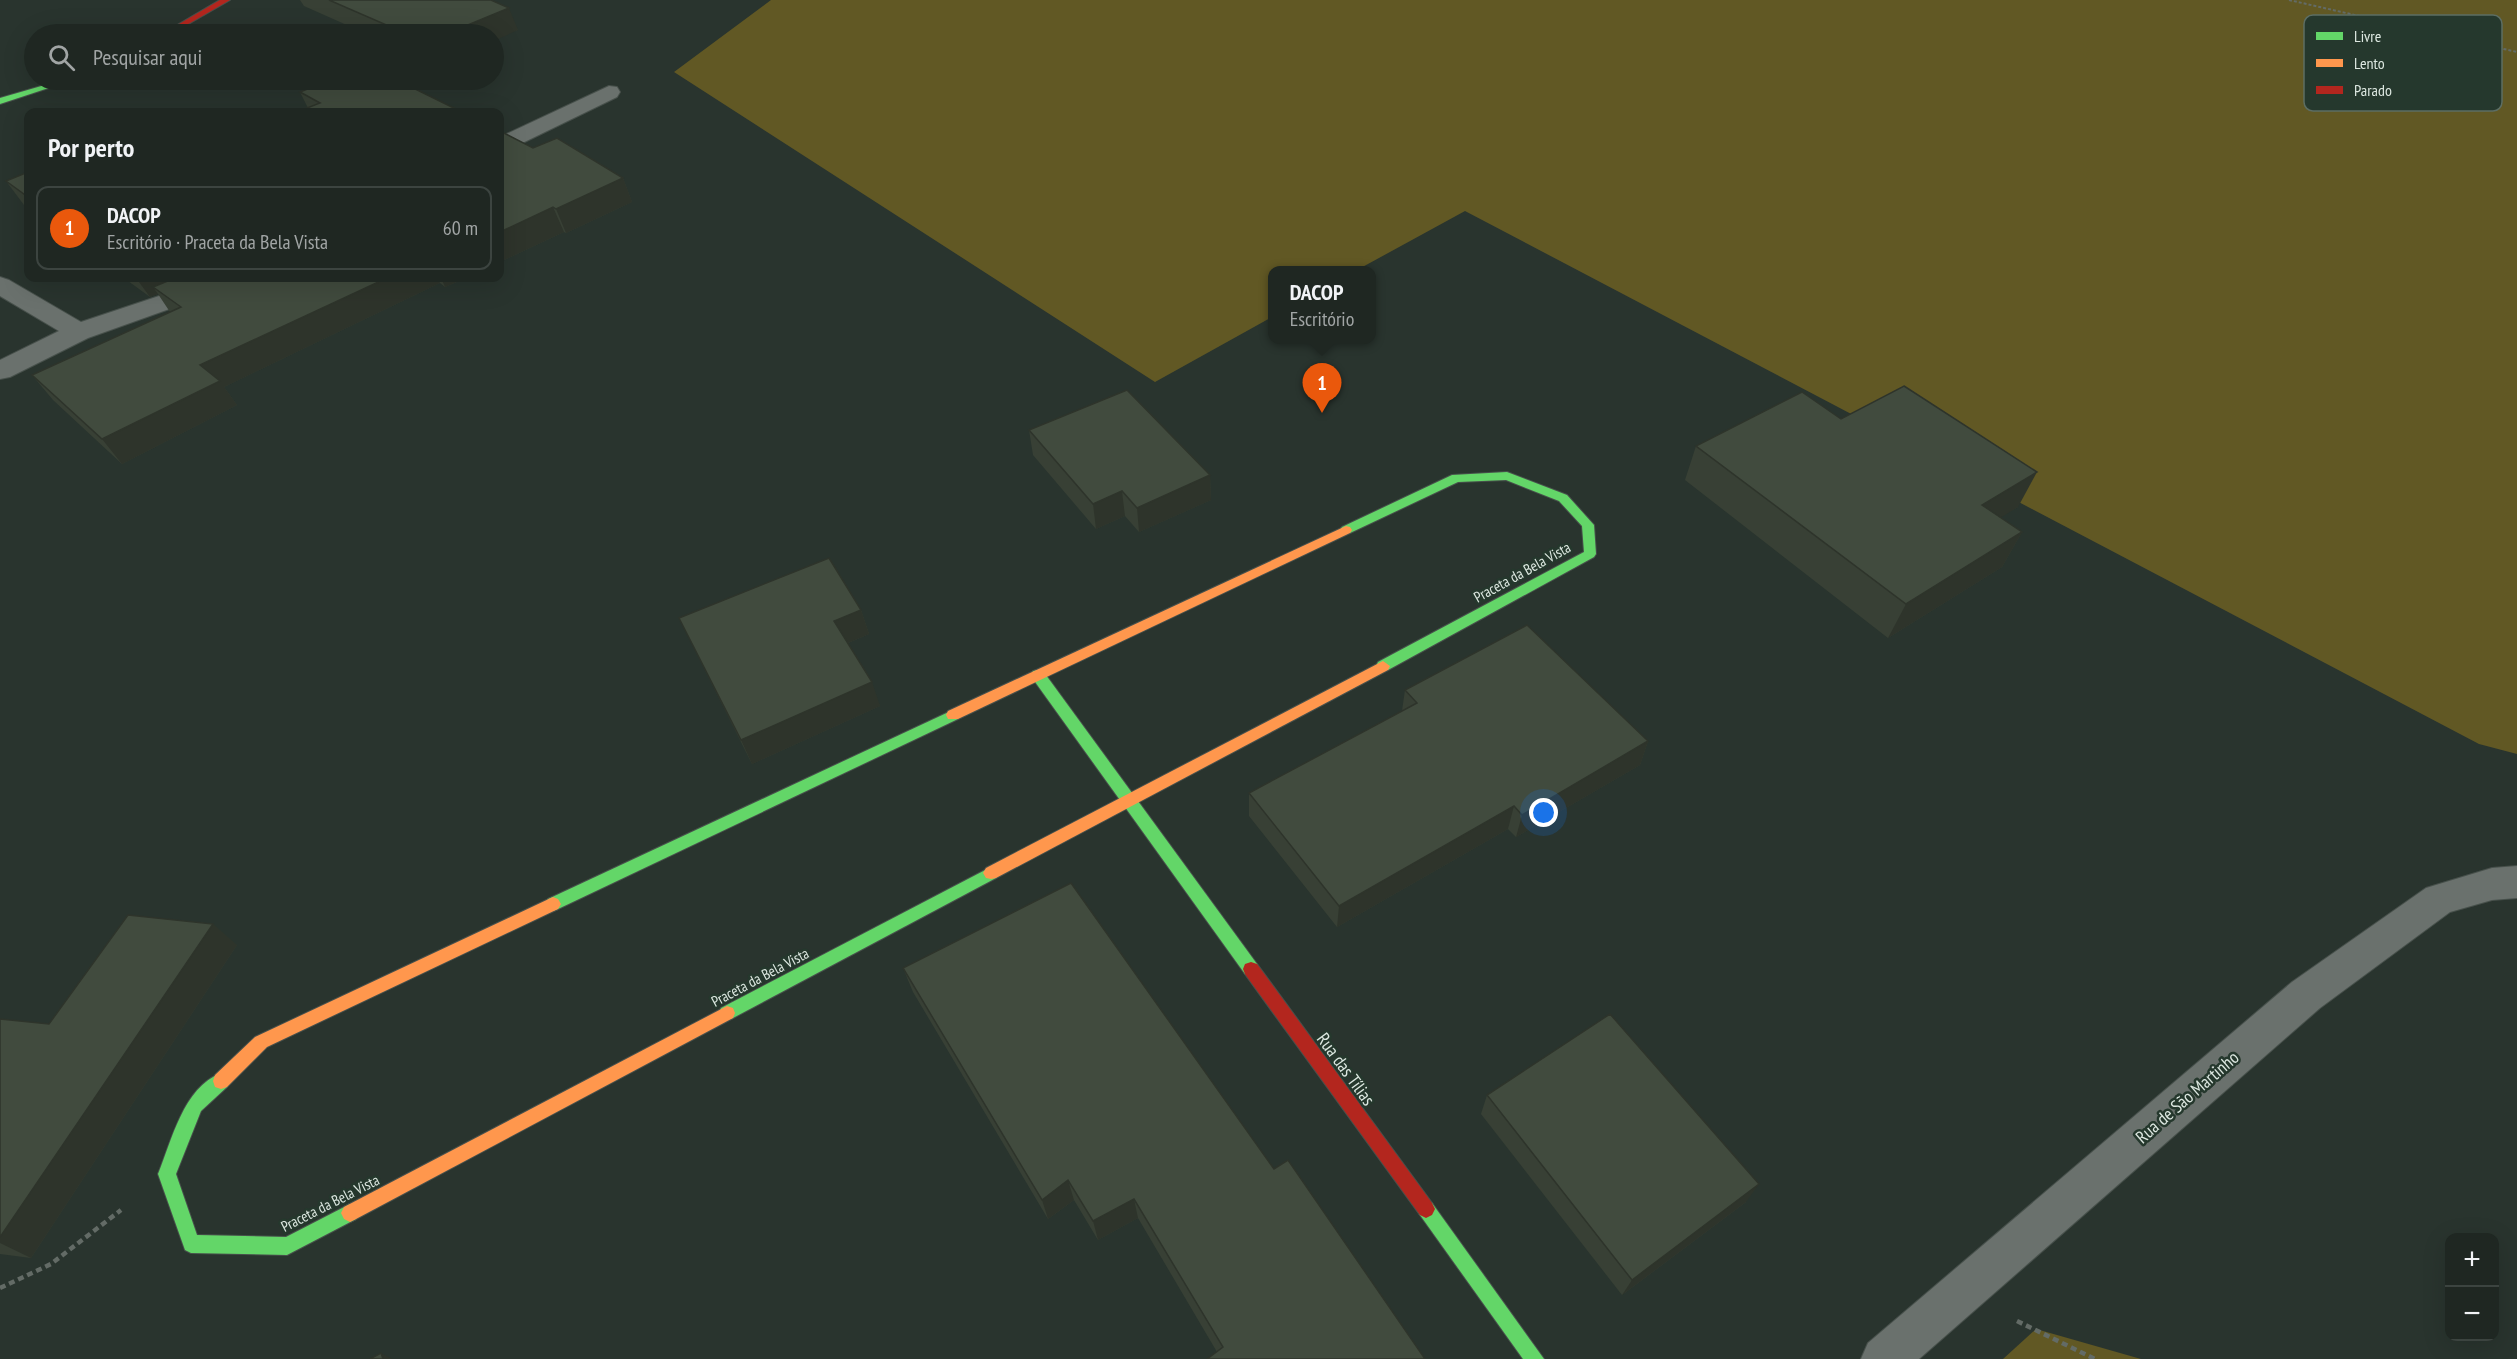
<!DOCTYPE html>
<html lang="pt">
<head>
<meta charset="utf-8">
<style>
  :root { --surface:#1f2722; --page:#2c332f; --text:#f1f3f6; --muted:#a1a5a5; --line:#3c4440; --accent:#ea580c }
  body { margin:0; font-family:"PT Sans Narrow",sans-serif; background:var(--page); color:var(--text) }
  .controls { position:absolute; right:18px; bottom:18px; display:grid; overflow:hidden; border-radius:12px; box-shadow:0 6px 24px #0002 }
  .controls button { width:54px; height:54px; display:grid; place-items:center; padding:0; border:0; border-bottom:2px solid var(--line); background:var(--surface); color:var(--text); font:30px sans-serif }
  .you { position:absolute; left:1544px; top:813px; width:21px; height:21px; margin:-15px; border:4px solid #fff; border-radius:50%; background:#1a73e8; box-shadow:0 0 0 9px #1a73e833 }
  .badge { display:grid; place-items:center; width:39px; height:39px; border-radius:50%; background:var(--accent); color:#fff; font-size:20px; font-weight:700 }
  .pin { position:absolute; translate:-50% -50px; filter:drop-shadow(0 2px 3px #0008) }
  .pin::after { content:''; position:absolute; top:32px; width:21px; height:18px; background:inherit; clip-path:polygon(0 0,100% 0,50% 100%) }
  .popup { position:absolute; left:1268px; top:266px; width:108px; height:78px; box-sizing:border-box; display:grid; place-content:center; border-radius:12px; background:var(--surface); filter:drop-shadow(0 2px 4px #0005); font-size:20px; white-space:nowrap; color:var(--muted) }
  .popup b { font-size:22px; color:var(--text) }
  .popup::after { content:''; position:absolute; left:50%; top:100%; margin-left:-12px; border:12px solid transparent; border-top-color:var(--surface) }
  .list { margin:0; padding:0; list-style:none }
  h2 { display:flex; justify-content:space-between; align-items:center; height:78px; margin:0; padding:0 24px; font-size:26px }
  h2 small { font-size:20px; font-weight:400; color:var(--muted) }
  .list li { display:grid; grid-template-columns:39px 1fr auto; gap:18px; align-items:center; box-sizing:border-box; height:84px; margin:0 12px 12px; padding:0 12px; border:2px solid var(--line); border-radius:12px }
  .list b { display:block; font-size:22px; white-space:nowrap }
  .list p { margin:0; font-size:20px; white-space:nowrap; color:var(--muted) }
  .list em { font-size:20px; font-style:normal; color:var(--muted) }
  .icon { flex:none; width:33px; height:33px; fill:none; stroke:currentColor; stroke-width:2; stroke-linecap:round; stroke-linejoin:round }
  .map { position:relative; flex:none; width:2517px; height:1359px; overflow:hidden }
  .search { position:absolute; background:var(--surface); box-shadow:0 6px 24px #0002; left:24px; top:24px; width:480px; height:66px; display:flex; align-items:center; gap:15px; box-sizing:border-box; padding:0 21px; border-radius:33px; color:var(--muted); font-size:22px }
  .panel { position:absolute; background:var(--surface); box-shadow:0 6px 24px #0002; left:24px; top:108px; width:480px; height:174px; border-radius:12px }
  .map>svg:first-child { display:block }
</style>
</head>
<body>
<div class="map">
<svg width="2517" height="1359" viewBox="0 0 2517 1359">
  <rect width="100%" height="100%" fill="#29342e"/>
  <g fill="#615824">
    <path d="M 771,0 L 2517,0 L 2517,754 L 2479,744 L 1465,211 L 1357,270 L 1272,270 L 1272,317 L 1155,382 L 674,72 Z"/>
    <path d="M 2036,1329 L 2141,1359 L 2003,1359 Z"/>
  </g>
  <g fill="none" stroke-linecap="round" stroke-linejoin="round">
    <defs>
      <g id="street">
        <path d="M 609,86 L 617,87 L 620,92 L 617,97 L 508,150 L 500,152 L 500,137 Z"/>
        <path d="M 0,277 L 9,280 L 81,322 L 171,292 L 202,278 L 234,278 L 230,283 L 189,302 L 88,338 L 10,377 L 0,379 L 0,360 L 59,331 L 0,296 Z"/>
        <path d="M 2517,866 L 2517,898 L 2492,900 L 2450,912 L 2320,1008 L 1919,1359 L 1861,1359 L 1868,1343 L 2292,982 L 2426,888 L 2492,868 Z"/>
      </g>
      <g id="fast">
        <path d="M 62,80 L 73,80 L 0,104 L 0,98 Z"/>
        <path d="M 1507,472 L 1567,495 L 1594,525 L 1596,554 L 1594,557 L 1388,670 L 1378,670 L 1376,666 L 1378,662 L 1584,552 L 1582,526 L 1559,501 L 1506,480 L 1458,482 L 1350,533 L 1342,533 L 1340,530 L 1342,527 L 1452,475 Z"/>
        <path d="M 1038,670 L 1043,671 L 1257,964 L 1259,969 L 1257,974 L 1251,976 L 1245,974 L 1033,679 L 1031,675 L 1033,671 Z"/>
        <path d="M 953,710 L 958,711 L 960,715 L 958,719 L 558,909 L 553,911 L 548,909 L 545,904 L 548,899 Z"/>
        <path d="M 991,867 L 996,868 L 999,873 L 996,878 L 733,1018 L 727,1020 L 721,1018 L 719,1013 L 721,1008 Z"/>
        <path d="M 221,1073 L 227,1075 L 229,1081 L 227,1087 L 201,1111 L 176,1174 L 197,1235 L 286,1237 L 350,1204 L 356,1207 L 359,1213 L 356,1219 L 287,1255 L 191,1253 L 185,1250 L 158,1174 C 172,1140 183,1088 221,1073 Z"/>
        <path d="M 1426,1200 L 1432,1203 L 1544,1359 L 1523,1359 L 1420,1215 L 1417,1209 L 1420,1203 Z"/>
      </g>
      <g id="slow">
        <path d="M 1346,526 L 1350,527 L 1352,530 L 1350,533 L 958,719 L 948,719 L 946,715 L 948,711 Z"/>
        <path d="M 1383,661 L 1390,666 L 1388,670 L 996,878 L 991,879 L 986,878 L 983,873 L 986,868 Z"/>
        <path d="M 553,897 L 558,899 L 561,904 L 558,909 L 267,1047 L 227,1087 L 221,1089 L 215,1087 L 213,1081 L 215,1075 L 255,1037 Z"/>
        <path d="M 727,1006 L 733,1008 L 735,1013 L 733,1018 L 356,1219 L 350,1222 L 344,1219 L 341,1213 L 344,1207 Z"/>
      </g>
      <g id="jam">
        <path d="M 220,0 L 230,0 L 171,34 L 162,34 Z"/>
        <path d="M 1251,962 L 1257,964 L 1432,1203 L 1435,1209 L 1432,1215 L 1426,1218 L 1420,1215 L 1245,974 L 1243,969 L 1245,964 Z"/>
      </g>
    </defs>
    <use href="#street" stroke="#47504b" stroke-width="2"/>
    <use href="#fast" stroke="#47504b" stroke-width="2"/>
    <use href="#slow" stroke="#47504b" stroke-width="2"/>
    <use href="#jam" stroke="#47504b" stroke-width="2"/>
    <path stroke="#636b66" stroke-width="2" stroke-dasharray="3 2" stroke-linecap="butt" d="M 2289,0 L 2517,52"/>
    <g stroke="#636b66" stroke-width="4.5" stroke-dasharray="6 4" stroke-linecap="butt">
      <path d="M 0,1288 L 51,1264 L 121,1210"/>
      <path d="M 2017,1321 L 2095,1359"/>
    </g>
    <use href="#street" fill="#6a716d" fill-rule="evenodd"/>
    <use href="#fast" fill="#63d668" fill-rule="evenodd"/>
    <use href="#slow" fill="#ff974d" fill-rule="evenodd"/>
    <use href="#jam" fill="#b3261e" fill-rule="evenodd"/>
  </g>
  <g fill="#384035">
    <path d="M 300,0 L 491,0 L 518,30 L 494,34 L 367,34 L 304,6 Z"/>
    <path d="M 300,92 L 462,112 L 308,108 Z"/>
    <path d="M 500,131 L 533,148 L 623,178 L 632,202 L 566,233 L 564,232 L 500,262 Z"/>
    <path d="M 28,172 L 28,208 L 24,205 L 6,181 Z"/>
    <path d="M 124,278 L 466,278 L 445,287 L 440,283 L 224,387 L 237,405 L 122,464 L 53,400 L 32,375 L 170,312 L 158,294 L 150,297 Z"/>
    <path d="M 1841,419 L 2018,507 L 2000,517 L 2022,532 L 2002,567 L 1888,638 L 1685,480 L 1696,446 Z"/>
    <path d="M 1029,430 L 1210,475 L 1211,500 L 1139,532 L 1125,516 L 1096,529 L 1033,455 Z"/>
    <path d="M 861,610 L 869,634 L 848,643 L 880,706 L 752,764 L 679,618 Z"/>
    <path d="M 1405,690 L 1648,741 L 1640,765 L 1516,837 L 1508,829 L 1337,927 L 1249,816 L 1249,793 L 1402,711 Z"/>
    <path d="M 237,945 L 31,1258 L 0,1254 L 0,1019 L 49,1024 Z"/>
    <path d="M 903,968 L 1274,1169 L 1425,1359 L 1217,1352 L 1138,1218 L 1098,1240 L 1074,1200 L 1048,1219 L 913,992 Z"/>
    <path d="M 1487,1095 L 1746,1202 L 1622,1295 L 1481,1114 Z"/>
  </g>
  <g fill="#2e342b">
    <path d="M 509,8 L 518,30 L 494,41 L 494,34 L 446,34 Z"/>
    <path d="M 623,178 L 632,202 L 566,233 L 556,209 Z"/>
    <path d="M 553,207 L 564,232 L 500,262 L 500,232 Z"/>
    <path d="M 136,278 L 198,278 L 153,287 L 158,294 L 150,297 Z"/>
    <path d="M 387,278 L 437,278 L 440,283 L 224,387 L 237,405 L 122,464 L 102,439 L 200,365 Z"/>
    <path d="M 441,278 L 466,278 L 445,287 Z"/>
    <path d="M 2037,472 L 2018,507 L 1964,540 L 1982,505 Z"/>
    <path d="M 1210,475 L 1211,500 L 1139,532 L 1137,508 Z"/>
    <path d="M 1122,491 L 1125,516 L 1096,529 L 1093,504 Z"/>
    <path d="M 2022,532 L 2002,567 L 1888,638 L 1906,604 Z"/>
    <path d="M 861,610 L 869,634 L 843,645 L 834,621 Z"/>
    <path d="M 872,682 L 880,706 L 752,764 L 741,740 Z"/>
    <path d="M 1648,741 L 1640,765 L 1516,837 L 1522,815 Z"/>
    <path d="M 1514,806 L 1508,829 L 1337,927 L 1339,906 Z"/>
    <path d="M 213,924 L 237,945 L 31,1258 L 0,1243 L 0,1237 Z"/>
    <path d="M 1068,1180 L 1074,1200 L 1048,1219 L 1042,1200 Z"/>
    <path d="M 1759,1184 L 1746,1202 L 1622,1295 L 1632,1280 Z"/>
    <path d="M 1134,1199 L 1138,1218 L 1098,1240 L 1093,1221 Z"/>
    <path d="M 381,1353 L 392,1359 L 383,1359 Z"/>
  </g>
  <g fill="#414b3e" stroke="#2e342b" stroke-width="1.5">
    <path d="M 329,0 L 491,0 L 509,8 L 446,34 L 407,34 Z"/>
    <path d="M 330,80 L 397,80 L 462,112 L 297,112 L 320,103 L 300,92 Z"/>
    <path d="M 500,131 L 533,148 L 557,138 L 623,178 L 556,209 L 553,207 L 500,232 Z"/>
    <path d="M 28,172 L 28,197 L 6,181 Z"/>
    <path d="M 175,278 L 387,278 L 200,365 L 220,381 L 102,439 L 32,375 L 181,307 L 153,287 Z"/>
    <path d="M 1904,386 L 2037,472 L 1982,505 L 2022,532 L 1906,604 L 1696,446 L 1802,392 L 1841,419 Z"/>
    <path d="M 1127,390 L 1210,475 L 1137,508 L 1122,491 L 1093,504 L 1029,430 Z"/>
    <path d="M 829,558 L 861,610 L 834,621 L 872,682 L 741,740 L 679,618 Z"/>
    <path d="M 1527,625 L 1648,741 L 1522,815 L 1514,806 L 1339,906 L 1249,793 L 1417,703 L 1405,690 Z"/>
    <path d="M 1071,883 L 1274,1169 L 1288,1160 L 1425,1359 L 1207,1359 L 1223,1347 L 1134,1199 L 1093,1221 L 1068,1180 L 1042,1200 L 903,968 Z"/>
    <path d="M 128,915 L 213,924 L 0,1237 L 0,1019 L 49,1024 Z"/>
    <path d="M 1610,1014 L 1759,1184 L 1632,1280 L 1487,1095 Z"/>
    <path d="M 381,1353 L 383,1359 L 370,1359 Z"/>
  </g>
  <g text-anchor="middle" dominant-baseline="central" stroke-width="5" stroke-linejoin="round" paint-order="stroke">
    <g font-size="15" fill="#dde8e1" stroke="#25382d">
      <text transform="translate(1522 572) rotate(-29)">Praceta da Bela Vista</text>
      <text transform="translate(760 977) rotate(-28)">Praceta da Bela Vista</text>
      <text transform="translate(330 1203) rotate(-27)">Praceta da Bela Vista</text>
    </g>
    <g font-size="18" fill="#dde8e1" stroke="#25382d">
      <text transform="translate(1346 1069) rotate(54)">Rua das Tílias</text>
      <text transform="translate(2187 1097) rotate(-41)">Rua de São Martinho</text>
    </g>
  </g>
  <rect x="2304" y="15" width="198" height="96" rx="9" fill="#25382d" stroke="#5c6d63" stroke-width="1.5"/>
  <rect x="2316" y="32" width="27" height="8" fill="#63d668"/>
  <rect x="2316" y="59" width="27" height="8" fill="#ff974d"/>
  <rect x="2316" y="86" width="27" height="8" fill="#b3261e"/>
  <g font-size="16" fill="#dde8e1">
    <text x="2354" y="42">Livre</text>
    <text x="2354" y="69">Lento</text>
    <text x="2354" y="96">Parado</text>
  </g>
</svg>
<div class="controls">
<button>+</button>
<button>−</button>
</div>
<div class="you"></div>
<div class="pin badge" style="left:1322px;top:413px">1</div>
<div class="popup"><b>DACOP</b>Escritório</div>
<div class="search"><svg class="icon" aria-label="search" viewBox="0 0 24 24"><circle cx="10" cy="10" r="6"/><path d="M15 15l6 6"/></svg>Pesquisar aqui</div>
<section class="panel">
<h2>Por perto<small></small></h2>
<ul class="list">
<li><span class="badge">1</span><div><b>DACOP</b><p>Escritório · Praceta da Bela Vista</p></div><em>60 m</em></li>
</ul>
</section>
</div>
</body>
</html>
